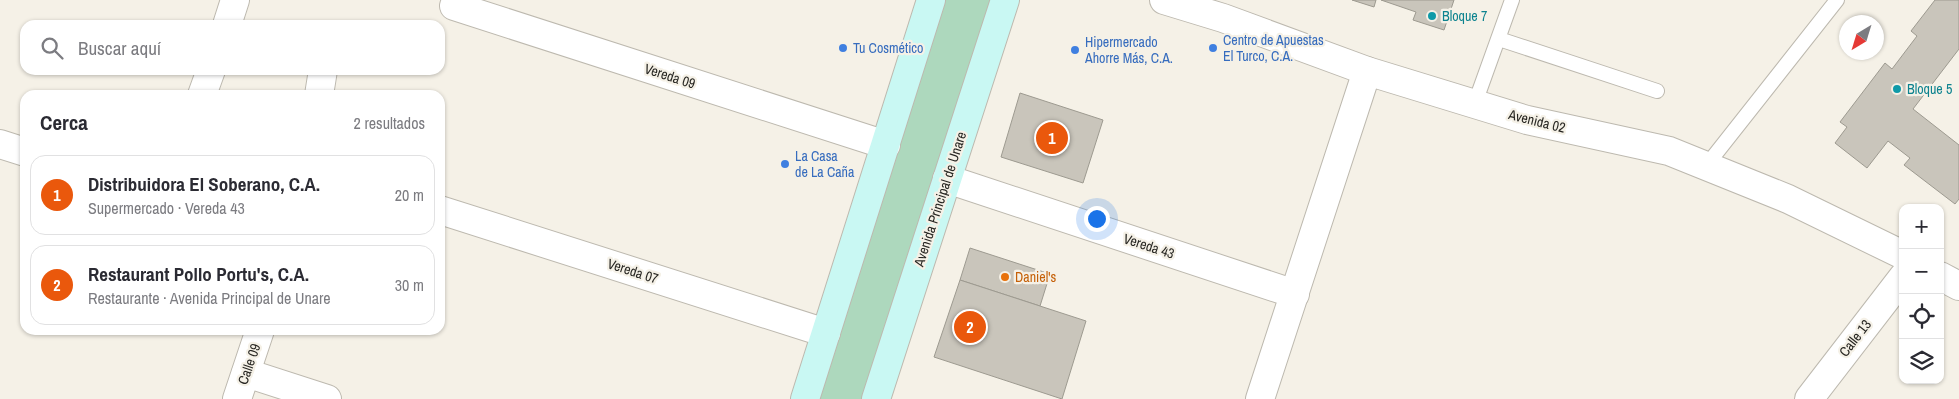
<!DOCTYPE html>
<html lang="es">
<head>
<meta charset="utf-8">
<style>
  :root { --surface:#fff; --page:#f2f2f3; --text:#2b2b33; --muted:#7c7c81; --line:#e1e1e2; --accent:#ea580c }
  body { margin:0; font-family:"Archivo Narrow",sans-serif; background:var(--page); color:var(--text) }
  .controls { position:absolute; right:15px; bottom:15px; display:grid; overflow:hidden; border-radius:10px; box-shadow:0 1px 4px #0004 }
  .controls button { width:45px; height:45px; display:grid; place-items:center; padding:0; border:0; border-bottom:1px solid var(--line); background:var(--surface); color:var(--text); font:25px sans-serif }
  .compass { position:absolute; left:1839px; top:15px; width:45px; height:45px; border-radius:50%; background:var(--surface); box-shadow:0 1px 4px #0004; rotate:218deg }
  .you { position:absolute; left:1096px; top:218px; width:18px; height:18px; margin:-12px; border:4px solid #fff; border-radius:50%; background:#1a73e8; box-shadow:0 0 0 8px #1a73e833 }
  .badge { display:grid; place-items:center; width:32px; height:32px; border-radius:50%; background:var(--accent); color:#fff; font-size:16px; font-weight:700 }
  .pin { position:absolute; translate:-50% -50%; border:2px solid #fff; box-shadow:0 1px 5px #0006 }
  .list { margin:0; padding:0; list-style:none }
  h2 { display:flex; justify-content:space-between; align-items:center; height:65px; margin:0; padding:0 20px; font-size:21px }
  h2 small { font-size:16px; font-weight:400; color:var(--muted) }
  .list li { display:grid; grid-template-columns:32px 1fr auto; gap:15px; align-items:center; box-sizing:border-box; height:80px; margin:0 10px 10px; padding:0 10px; border:1px solid var(--line); border-radius:15px }
  .list b { display:block; font-size:19px; white-space:nowrap }
  .list p { margin:0; font-size:16px; white-space:nowrap; color:var(--muted) }
  .list em { font-size:16px; font-style:normal; color:var(--muted) }
  .icon { flex:none; width:28px; height:28px; fill:none; stroke:currentColor; stroke-width:2; stroke-linecap:round; stroke-linejoin:round }
  .map { position:relative; flex:none; width:1959px; height:399px; overflow:hidden }
  .search { position:absolute; background:var(--surface); box-shadow:0 1px 4px #0004; left:20px; top:20px; width:425px; height:55px; display:flex; align-items:center; gap:12px; box-sizing:border-box; padding:0 18px; border-radius:15px; color:var(--muted); font-size:19px }
  .panel { position:absolute; background:var(--surface); box-shadow:0 1px 4px #0004; left:20px; top:90px; width:425px; height:245px; border-radius:15px }
  .map>svg:first-child { display:block }
</style>
</head>
<body>
<div class="map">
<svg width="1959" height="399" viewBox="0 0 1959 399">
  <rect width="100%" height="100%" fill="#f5f1e7"/>
  <path fill="#add8bd" d="M 931,0 L 1005,0 L 876,399 L 805,399 Z"/>
  <g fill="#c9c5bb" stroke="#9d9a90">
    <path d="M 1352,0 L 1376,0 L 1374,7 Z"/>
    <path d="M 1381,0 L 1454,0 L 1444,30 L 1413,20 L 1416,12 Z"/>
    <path d="M 1935,0 L 1959,0 L 1959,49 L 1913,109 L 1959,145 L 1959,199 L 1955,204 L 1904,165 L 1910,158 L 1888,141 L 1867,168 L 1835,143 L 1847,127 L 1840,122 L 1885,63 L 1892,69 L 1917,36 L 1911,31 Z"/>
    <path d="M 1020,93 L 1103,120 L 1083,183 L 1001,157 Z"/>
    <path d="M 970,248 L 1050,274 L 1040,306 L 960,280 Z"/>
    <path d="M 960,280 L 1086,321 L 1062,399 L 934,357 Z"/>
  </g>
  <g fill="none" stroke-linecap="round" stroke-linejoin="round">
    <defs>
      <g id="lane">
        <path d="M 1499,39 L 1657,91"/>
        <path d="M 1475,103 L 1512,0"/>
        <path d="M 1706,166 L 1837,0"/>
      </g>
      <g id="street">
        <path d="M 1164,0 L 1223,18 L 1367,71 L 1527,120 L 1669,151 L 1788,199 L 1903,255"/>
        <path d="M 454,6 L 886,145"/>
        <path d="M 227,25 L 235,0"/>
        <path d="M 202,95 L 211,70"/>
        <path d="M 319,95 L 323,70"/>
        <path d="M 0,144 L 25,152"/>
        <path d="M 947,179 L 1295,294"/>
        <path d="M 440,210 L 826,333"/>
        <path d="M 1940,276 L 1959,286"/>
        <path d="M 246,373 L 327,399"/>
        <path d="M 237,399 L 260,330"/>
        <path d="M 1260,399 L 1367,71"/>
        <path d="M 1809,399 L 1903,277"/>
      </g>
      <g id="secondary">
        <path d="M 805,399 L 931,0"/>
        <path d="M 876,399 L 1005,0"/>
      </g>
    </defs>
    <use href="#lane" stroke="#bdb9af" stroke-width="16"/>
    <use href="#street" stroke="#bdb9af" stroke-width="30"/>
    <use href="#secondary" stroke="#bdb9af" stroke-width="30"/>
    <use href="#lane" stroke="#fff" stroke-width="14"/>
    <use href="#street" stroke="#fff" stroke-width="28"/>
    <use href="#secondary" stroke="#c9f8f3" stroke-width="28"/>
  </g>
  <g fill="#0f9aa8" stroke="#f5f1e7" stroke-width="2">
    <circle cx="1432" cy="16" r="5"/>
    <circle cx="1897" cy="89" r="5"/>
  </g>
  <g fill="#3f7fe0" stroke="#f5f1e7" stroke-width="2">
    <circle cx="843" cy="48" r="5"/>
    <circle cx="1213" cy="48" r="5"/>
    <circle cx="1075" cy="50" r="5"/>
    <circle cx="785" cy="164" r="5"/>
  </g>
  <circle fill="#e8710a" stroke="#f5f1e7" stroke-width="2" cx="1005" cy="277" r="5"/>
  <g text-anchor="middle" dominant-baseline="central" stroke-width="4.5" stroke-linejoin="round" paint-order="stroke">
    <g font-size="14" fill="#0d838f" stroke="#f5f1e7" text-anchor="start">
      <text x="1442" y="16">Bloque 7</text>
      <text x="1907" y="89">Bloque 5</text>
    </g>
    <g font-size="14" fill="#366cbe" stroke="#f5f1e7" text-anchor="start">
      <text x="1223" y="40">Centro de Apuestas<tspan x="1223" dy="16">El Turco, C.A.</tspan></text>
      <text x="1085" y="42">Hipermercado<tspan x="1085" dy="16">Ahorre Más, C.A.</tspan></text>
      <text x="853" y="48">Tu Cosmético</text>
      <text x="795" y="156">La Casa<tspan x="795" dy="16">de La Caña</tspan></text>
    </g>
    <g font-size="14" fill="#282723" stroke="#f5f1e7">
      <text transform="translate(670 76) rotate(18)">Vereda 09</text>
      <text transform="translate(1537 121) rotate(14)">Avenida 02</text>
      <text transform="translate(940 199) rotate(-72)">Avenida Principal de Unare</text>
      <text transform="translate(1149 246) rotate(18)">Vereda 43</text>
      <text transform="translate(633 271) rotate(18)">Vereda 07</text>
      <text transform="translate(1855 338) rotate(-52)">Calle 13</text>
      <text transform="translate(249 364) rotate(-71)">Calle 09</text>
    </g>
    <g font-size="14" fill="#c56008" stroke="#f5f1e7" text-anchor="start">
      <text x="1015" y="277">Daniel's</text>
    </g>
  </g>
</svg>
<div class="controls">
<button>+</button>
<button>−</button>
<button><svg class="icon" aria-label="locate" viewBox="0 0 24 24"><circle cx="12" cy="12" r="6"/><path d="M12 2v4M12 18v4M2 12h4M18 12h4"/></svg></button>
<button><svg class="icon" aria-label="layers" viewBox="0 0 24 24"><path d="M12 4l9 5-9 5-9-5zM3 14l9 5 9-5"/></svg></button>
</div>
<svg class="compass" viewBox="-18 -18 36 36"><path d="M0-13l5 13h-10z" fill="#e53935"/><path d="M0 13l5-13h-10z" fill="#7c7c81"/></svg>
<div class="you"></div>
<div class="pin badge" style="left:1052px;top:138px">1</div>
<div class="pin badge" style="left:970px;top:327px">2</div>
<div class="search"><svg class="icon" aria-label="search" viewBox="0 0 24 24"><circle cx="10" cy="10" r="6"/><path d="M15 15l6 6"/></svg>Buscar aquí</div>
<section class="panel">
<h2>Cerca<small>2 resultados</small></h2>
<ul class="list">
<li><span class="badge">1</span><div><b>Distribuidora El Soberano, C.A.</b><p>Supermercado · Vereda 43</p></div><em>20 m</em></li>
<li><span class="badge">2</span><div><b>Restaurant Pollo Portu's, C.A.</b><p>Restaurante · Avenida Principal de Unare</p></div><em>30 m</em></li>
</ul>
</section>
</div>
</body>
</html>
